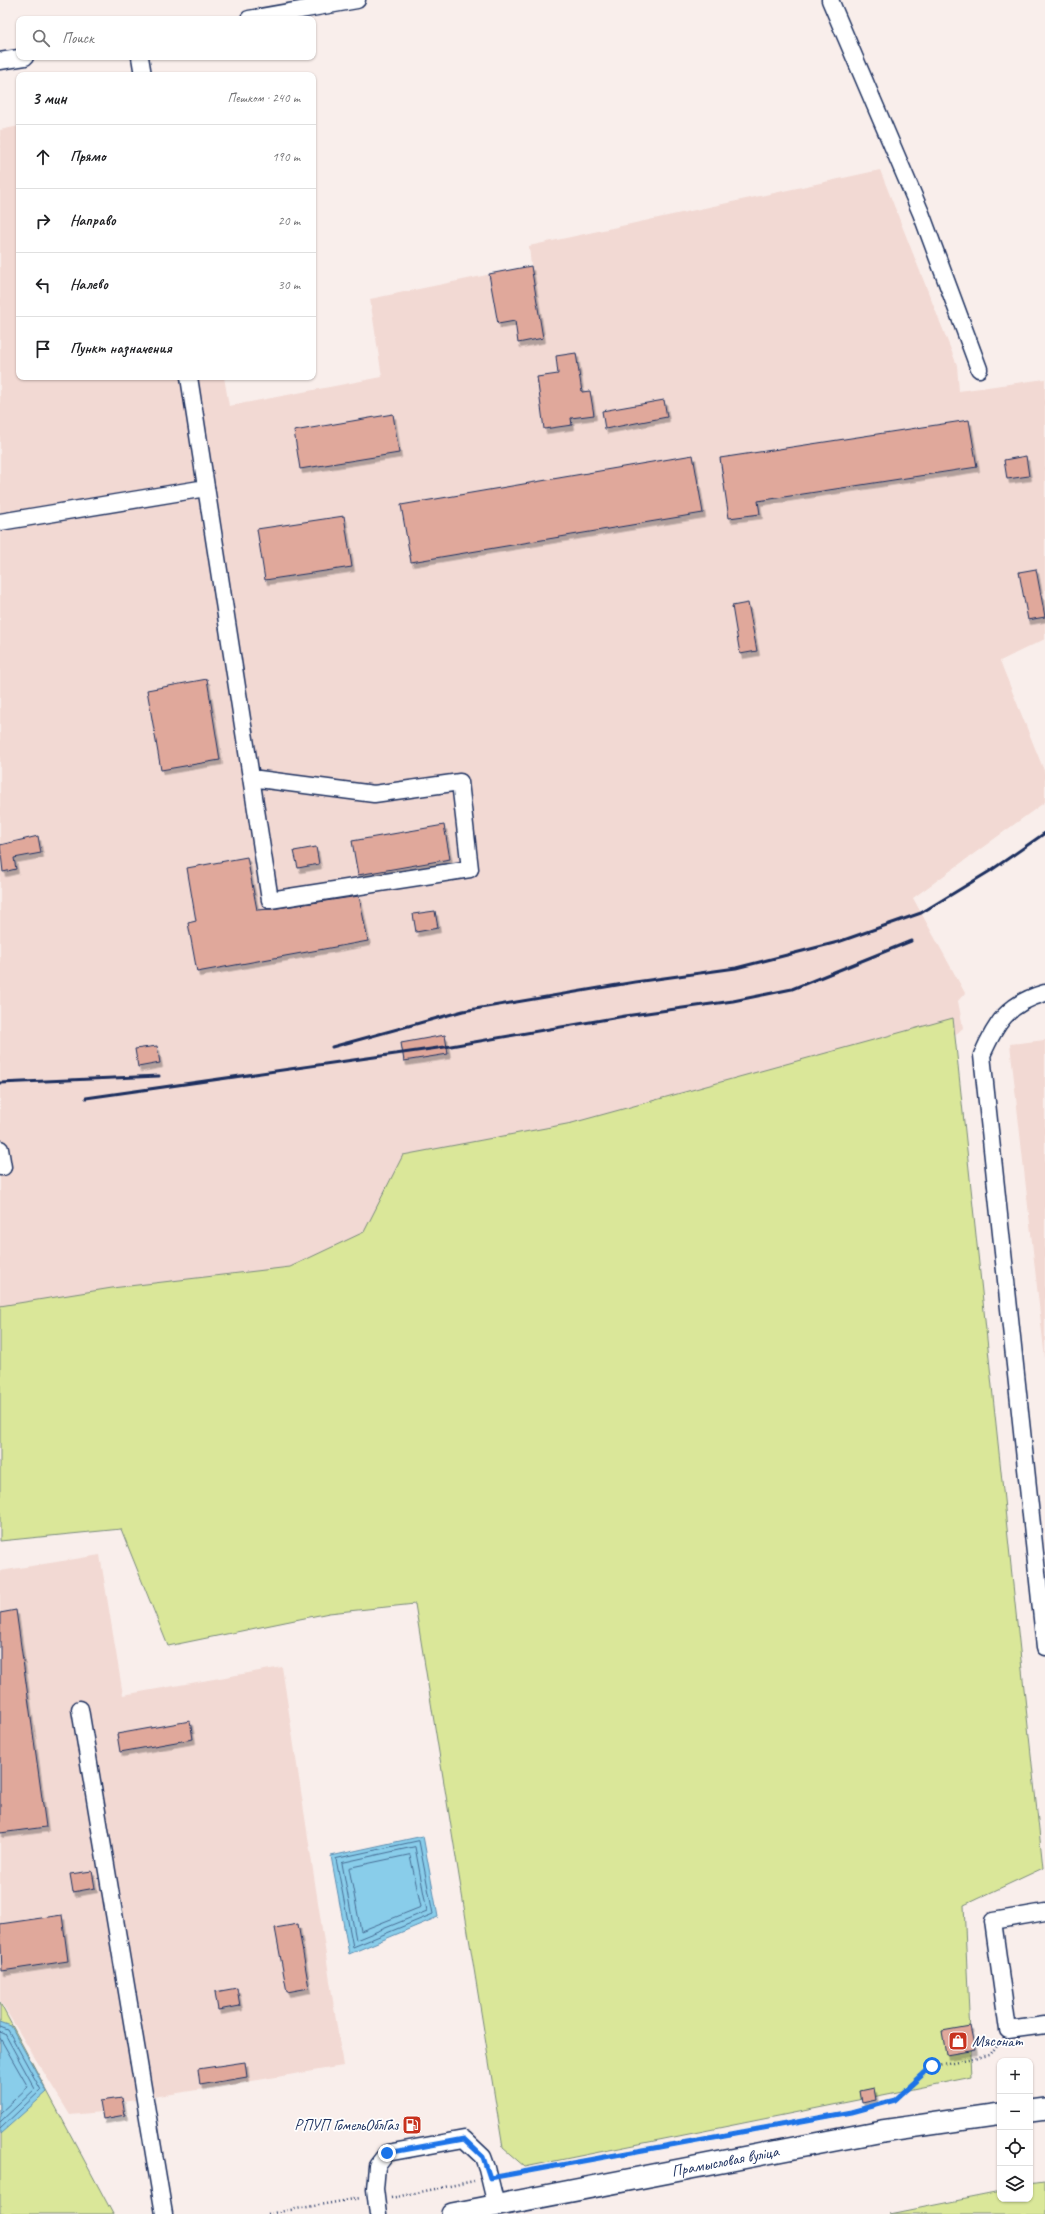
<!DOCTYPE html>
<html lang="ru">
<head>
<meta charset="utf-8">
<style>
  :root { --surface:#fff; --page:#f2f2f2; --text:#202124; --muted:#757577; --line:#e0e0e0 }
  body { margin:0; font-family:Caveat,sans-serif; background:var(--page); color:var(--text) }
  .controls { position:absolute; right:12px; bottom:12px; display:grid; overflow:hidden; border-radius:8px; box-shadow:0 1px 3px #0004 }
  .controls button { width:36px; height:36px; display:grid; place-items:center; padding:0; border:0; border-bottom:1px solid var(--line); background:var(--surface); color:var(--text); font:20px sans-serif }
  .stop { position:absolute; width:12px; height:12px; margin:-9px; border:3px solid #1a73e8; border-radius:50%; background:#fff }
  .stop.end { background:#1a73e8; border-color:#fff; box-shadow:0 1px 4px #0008 }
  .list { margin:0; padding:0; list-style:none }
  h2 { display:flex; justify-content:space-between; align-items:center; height:52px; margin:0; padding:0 16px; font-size:17px }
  h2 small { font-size:13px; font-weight:400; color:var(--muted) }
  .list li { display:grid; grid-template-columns:26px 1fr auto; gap:12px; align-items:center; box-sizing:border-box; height:64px; padding:0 16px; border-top:1px solid var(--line) }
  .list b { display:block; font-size:15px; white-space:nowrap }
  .list em { font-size:13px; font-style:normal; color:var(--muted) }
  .icon { flex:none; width:22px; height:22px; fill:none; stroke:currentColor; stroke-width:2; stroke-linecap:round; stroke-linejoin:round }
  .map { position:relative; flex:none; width:1045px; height:2214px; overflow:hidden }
  .search { position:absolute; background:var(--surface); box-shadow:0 1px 3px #0004; left:16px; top:16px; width:300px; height:44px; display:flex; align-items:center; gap:10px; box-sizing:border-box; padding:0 14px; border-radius:8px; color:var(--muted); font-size:15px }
  .panel { position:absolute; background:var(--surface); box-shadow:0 1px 3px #0004; left:16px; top:72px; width:300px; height:308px; border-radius:8px }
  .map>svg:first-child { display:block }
</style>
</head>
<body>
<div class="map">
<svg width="1045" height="2214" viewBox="0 0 1045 2214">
  <defs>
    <filter id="shadow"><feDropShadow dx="2.5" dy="4.5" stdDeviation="0" flood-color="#0004"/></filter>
  </defs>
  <rect width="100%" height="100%" fill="#f9eeeb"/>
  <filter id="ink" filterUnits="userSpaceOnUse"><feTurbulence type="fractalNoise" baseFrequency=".025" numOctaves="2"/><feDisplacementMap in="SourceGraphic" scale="8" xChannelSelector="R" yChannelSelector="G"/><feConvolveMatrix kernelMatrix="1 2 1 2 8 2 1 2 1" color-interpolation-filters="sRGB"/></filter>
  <g filter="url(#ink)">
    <g fill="#f2d9d3">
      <path d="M 19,126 L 19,377 L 224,377 L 229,406 L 382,377 L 370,299 L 531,266 L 529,246 L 880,170 L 957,365 L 959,391 L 1045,379 L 1045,639 L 1000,661 L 1045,773 L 1045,802 L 913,898 L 965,993 L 958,1001 L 963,1028 L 946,1043 L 404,1258 L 0,1308 L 0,130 Z"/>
      <path d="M 1045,1040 L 1045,1359 L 1010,1044 Z"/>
      <path d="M 100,1555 L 123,1695 L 282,1667 L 343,2066 L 123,2102 L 125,2115 L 103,2119 L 101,2112 L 70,2115 L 0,2001 L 0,1571 Z"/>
    </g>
    <g fill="#dae799" stroke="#7a8b7c">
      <path d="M 953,1018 L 1043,1868 L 964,1905 L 972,2077 L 525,2167 L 503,2148 L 415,1604 L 329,1613 L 168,1646 L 121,1529 L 0,1541 L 0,1306 L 112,1288 L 290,1267 L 364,1232 L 403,1155 L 572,1123 Z"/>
      <path d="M 0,2003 L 113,2214 L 0,2214 Z"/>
      <path d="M 1045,2184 L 1045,2214 L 890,2214 L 1000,2192 L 1000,2199 L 1030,2199 L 1030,2186 Z"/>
    </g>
    <g fill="#89cdea" stroke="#5d8eb2">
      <path d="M 423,1836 L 438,1917 L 349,1954 L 331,1856 Z"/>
      <path d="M 0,2022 L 11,2026 L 47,2092 L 0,2134 Z"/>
    </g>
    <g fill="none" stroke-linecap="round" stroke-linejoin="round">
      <g stroke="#476e96" stroke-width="1">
        <path d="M 419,1841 L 433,1914 L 353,1947 L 336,1859 Z"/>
        <path d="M 415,1847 L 427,1911 L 356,1940 L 342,1863 Z"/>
        <path d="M 410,1855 L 421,1907 L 361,1931 L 349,1868 Z"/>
        <path d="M 0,2027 L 8,2030 L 41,2090 L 0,2129"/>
        <path d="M 0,2032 L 5,2034 L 35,2089 L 0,2122"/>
        <path d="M 0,2038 L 28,2087 L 0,2113"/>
      </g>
    </g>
    <g fill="#e0a89b" stroke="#1b2f5e" filter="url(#shadow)">
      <path d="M 531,266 L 543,338 L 518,343 L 515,321 L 498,324 L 489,274 Z"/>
      <path d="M 576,353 L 582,392 L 590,391 L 594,415 L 571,418 L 572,425 L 544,429 L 537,377 L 558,374 L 556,356 Z"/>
      <path d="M 664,400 L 667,417 L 605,429 L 602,411 Z"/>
      <path d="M 393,414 L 399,453 L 300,469 L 294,431 Z"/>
      <path d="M 969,420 L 977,467 L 758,501 L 760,514 L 729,518 L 720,458 Z"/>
      <path d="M 693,455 L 703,513 L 411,562 L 401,505 Z"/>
      <path d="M 1026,456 L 1029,476 L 1007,479 L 1004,460 Z"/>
      <path d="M 344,516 L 352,567 L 265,580 L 257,529 Z"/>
      <path d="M 1036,569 L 1045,617 L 1028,620 L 1019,572 Z"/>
      <path d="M 748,603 L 757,651 L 740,654 L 732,606 Z"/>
      <path d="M 207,679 L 220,760 L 161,770 L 147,690 Z"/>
      <path d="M 444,825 L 450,859 L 358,875 L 352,841 Z"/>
      <path d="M 38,836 L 41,853 L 14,858 L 16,869 L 3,872 L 0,845 Z"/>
      <path d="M 316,847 L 319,864 L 298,868 L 294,851 Z"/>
      <path d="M 247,857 L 257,910 L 271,909 L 359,896 L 368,941 L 197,972 L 188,923 L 196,921 L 187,868 Z"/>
      <path d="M 435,911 L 438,928 L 416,932 L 413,914 Z"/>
      <path d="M 445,1035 L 448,1054 L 404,1061 L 401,1043 Z"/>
      <path d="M 157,1046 L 160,1063 L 138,1067 L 135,1049 Z"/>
      <path d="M 16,1610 L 46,1827 L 0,1833 L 0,1613 Z"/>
      <path d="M 190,1721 L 193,1739 L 120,1752 L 117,1734 Z"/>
      <path d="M 92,1871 L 95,1888 L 73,1892 L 70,1874 Z"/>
      <path d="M 62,1915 L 68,1961 L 2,1971 L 0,1924 Z"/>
      <path d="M 298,1924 L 309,1988 L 287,1992 L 275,1928 Z"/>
      <path d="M 237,1988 L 240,2006 L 218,2010 L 215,1992 Z"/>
      <path d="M 970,2026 L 975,2050 L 946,2055 L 942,2031 Z"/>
      <path d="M 245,2062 L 247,2077 L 200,2085 L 198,2069 Z"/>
      <path d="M 874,2088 L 876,2100 L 862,2103 L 860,2091 Z"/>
      <path d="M 122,2098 L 125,2115 L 103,2119 L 100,2101 Z"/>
    </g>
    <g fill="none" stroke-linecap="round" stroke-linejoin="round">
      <defs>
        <g id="minor">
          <path d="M 830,0 L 921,213 L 979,369"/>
          <path d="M 249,19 L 357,0"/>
          <path d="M 140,57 L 143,75"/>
          <path d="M 0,61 L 25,57"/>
          <path d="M 189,377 L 270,900 L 470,869 L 460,782 L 374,794 L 251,778"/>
          <path d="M 0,522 L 206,488"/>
          <path d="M 1045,993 C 1008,1003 996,1023 982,1055 L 1045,1647"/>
          <path d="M 0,1149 L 3,1167 L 0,1167"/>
          <path d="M 80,1709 L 164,2214"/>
          <path d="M 1045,1912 L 993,1921 L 1008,2030 L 1045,2025"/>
          <path d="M 378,2214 L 375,2189 L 377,2166 L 387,2153 L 464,2139 L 483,2157 L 487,2168 L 496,2205"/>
        </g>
        <g id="major">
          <path d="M 1030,2111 L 1045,2109"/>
          <path id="s1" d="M 452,2214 L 882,2131 L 1000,2114"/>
        </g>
      </defs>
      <use href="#minor" stroke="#1b2f5e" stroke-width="19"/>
      <use href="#major" stroke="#1b2f5e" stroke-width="24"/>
      <g stroke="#1b2f5e" stroke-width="2.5" stroke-dasharray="1 3" stroke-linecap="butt">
        <path d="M 505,2175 L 851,2112 L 895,2100 L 932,2066 L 989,2055 L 999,2041"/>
        <path d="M 391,2198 L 474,2181"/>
        <path d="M 267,2214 L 360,2198"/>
      </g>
      <use href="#minor" stroke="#fff" stroke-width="16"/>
      <use href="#major" stroke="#fff" stroke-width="21"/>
      <g stroke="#1b2f5e" stroke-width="3">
        <path d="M 332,1047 L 463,1011 L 635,982 L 736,968 L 838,942 L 921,913 L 990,871 L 1045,833"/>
        <path d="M 0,1083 L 159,1076"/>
        <path d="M 86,1098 L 445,1047 L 625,1016 L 733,1001 L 792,989 L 911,941"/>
      </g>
    </g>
  </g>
  <g fill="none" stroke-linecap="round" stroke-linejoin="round" filter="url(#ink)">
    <path stroke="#1a73e8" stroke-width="5" d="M 387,2153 L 464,2139 L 483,2157 L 490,2178 L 851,2112 L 895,2100 L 932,2066"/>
  </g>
  <defs>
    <symbol id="shop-square" viewBox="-11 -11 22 22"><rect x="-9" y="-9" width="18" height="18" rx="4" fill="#c8321e" stroke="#fff"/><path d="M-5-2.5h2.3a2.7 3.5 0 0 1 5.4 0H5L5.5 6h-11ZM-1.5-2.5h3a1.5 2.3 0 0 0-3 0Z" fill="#fff"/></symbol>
    <symbol id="fuel-square" viewBox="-11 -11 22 22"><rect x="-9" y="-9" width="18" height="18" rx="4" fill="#c8321e" stroke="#fff"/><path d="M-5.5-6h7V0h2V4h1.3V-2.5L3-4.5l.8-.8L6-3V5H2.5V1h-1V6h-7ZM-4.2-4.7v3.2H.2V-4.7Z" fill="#fff"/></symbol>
  </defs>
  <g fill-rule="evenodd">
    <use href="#shop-square" x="947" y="2030" width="22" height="22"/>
    <use href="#fuel-square" x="401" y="2114" width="22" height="22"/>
  </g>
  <g text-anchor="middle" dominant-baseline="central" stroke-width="3.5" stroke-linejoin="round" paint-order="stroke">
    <g font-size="16" fill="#1b2f5e" stroke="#fff" text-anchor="start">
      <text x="972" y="2041">Мясонат</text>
      <text x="398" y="2125" text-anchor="end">РПУП ГомельОблГаз</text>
    </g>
    <g font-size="16" fill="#1b2f5e" stroke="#fff">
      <text stroke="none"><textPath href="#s1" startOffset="278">Прамысловая вуліца</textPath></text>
    </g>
  </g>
</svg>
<div class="controls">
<button>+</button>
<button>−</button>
<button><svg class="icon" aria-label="locate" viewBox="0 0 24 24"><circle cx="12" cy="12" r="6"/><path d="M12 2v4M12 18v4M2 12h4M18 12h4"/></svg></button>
<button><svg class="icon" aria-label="layers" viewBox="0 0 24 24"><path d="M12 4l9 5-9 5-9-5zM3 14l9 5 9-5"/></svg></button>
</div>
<div class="stop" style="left:932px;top:2066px"></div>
<div class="stop end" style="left:387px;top:2153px"></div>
<div class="search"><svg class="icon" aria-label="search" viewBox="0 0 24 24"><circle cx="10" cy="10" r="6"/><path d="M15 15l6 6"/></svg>Поиск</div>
<section class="panel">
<h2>3 мин<small>Пешком · 240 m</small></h2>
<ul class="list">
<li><svg class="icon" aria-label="ahead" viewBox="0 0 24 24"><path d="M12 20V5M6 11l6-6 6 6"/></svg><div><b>Прямо</b></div><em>190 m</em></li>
<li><svg class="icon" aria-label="right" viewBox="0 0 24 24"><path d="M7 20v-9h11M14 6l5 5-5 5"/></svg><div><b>Направо</b></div><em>20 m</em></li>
<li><svg class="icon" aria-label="left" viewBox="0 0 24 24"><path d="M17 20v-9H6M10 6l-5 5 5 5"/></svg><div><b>Налево</b></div><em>30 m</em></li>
<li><svg class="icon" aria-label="arrive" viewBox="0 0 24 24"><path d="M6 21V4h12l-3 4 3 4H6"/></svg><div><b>Пункт назначения</b></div></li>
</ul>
</section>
</div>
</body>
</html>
